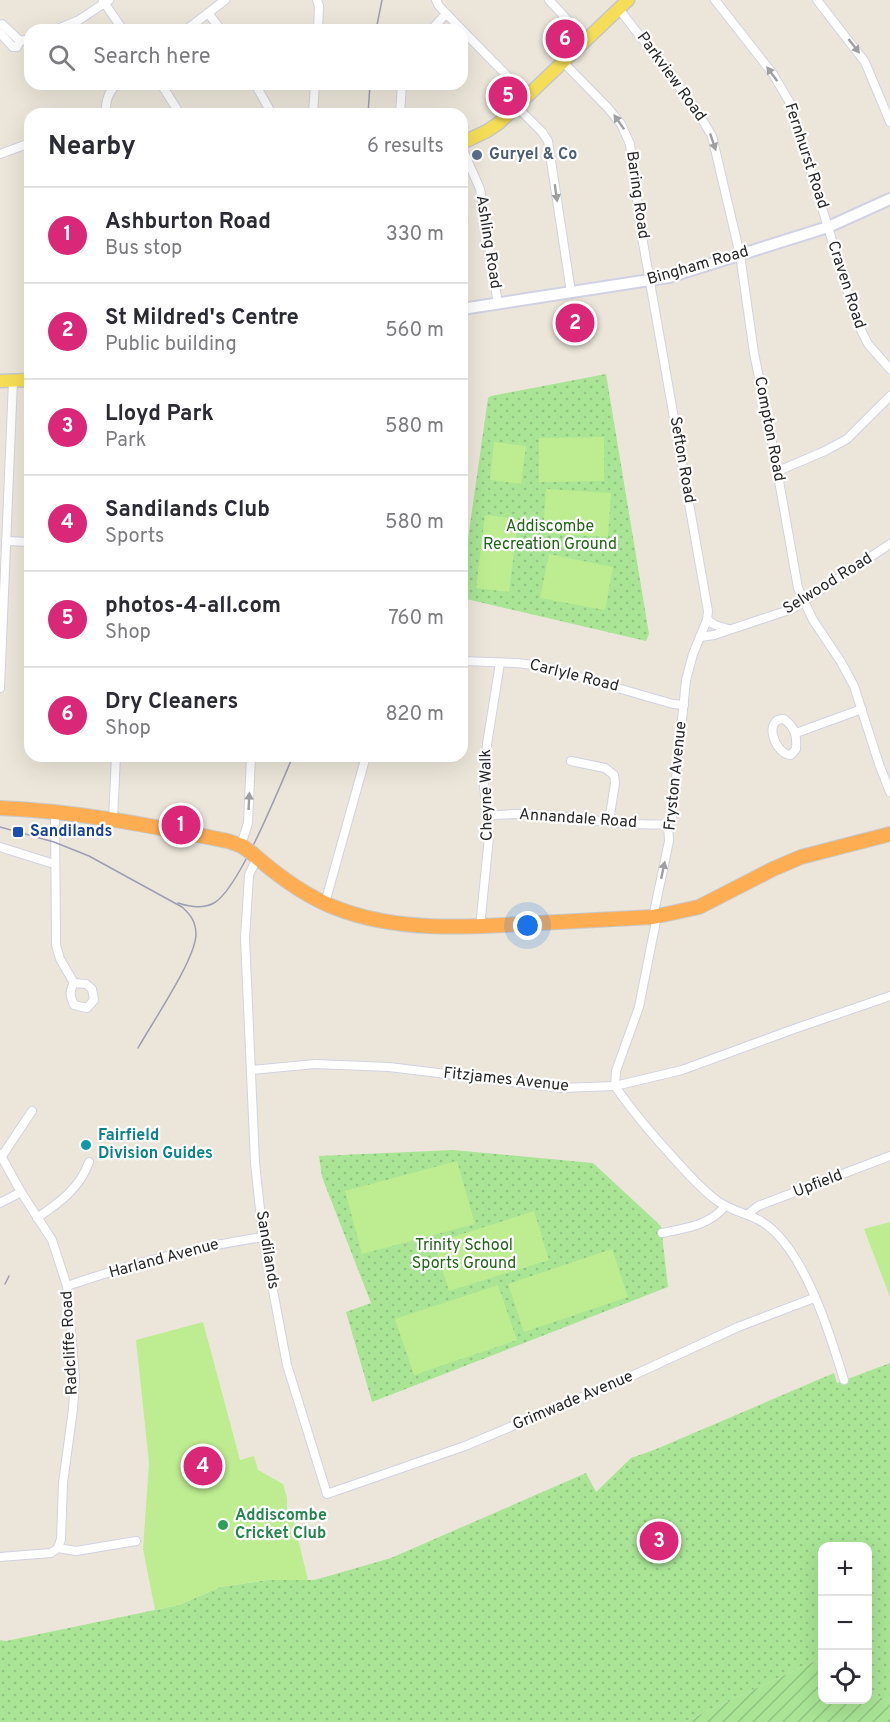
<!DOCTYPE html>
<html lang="en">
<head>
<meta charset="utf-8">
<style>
  :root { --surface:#fff; --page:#f2f2f3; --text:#2b2b33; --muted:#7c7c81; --line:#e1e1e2; --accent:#db2777 }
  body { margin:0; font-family:Overpass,sans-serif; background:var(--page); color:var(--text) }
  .controls { position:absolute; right:18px; bottom:18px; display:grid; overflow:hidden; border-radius:12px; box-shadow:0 6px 24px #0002 }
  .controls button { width:54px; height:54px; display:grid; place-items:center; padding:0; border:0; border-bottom:2px solid var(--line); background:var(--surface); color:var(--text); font:30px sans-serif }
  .you { position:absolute; left:528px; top:926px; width:21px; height:21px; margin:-15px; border:4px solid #fff; border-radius:50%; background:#1a73e8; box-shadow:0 0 0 9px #1a73e833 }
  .badge { display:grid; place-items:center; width:39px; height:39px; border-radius:50%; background:var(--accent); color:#fff; font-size:20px; font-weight:700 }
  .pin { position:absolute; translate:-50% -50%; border:3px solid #fff; box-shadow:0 2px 6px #0006 }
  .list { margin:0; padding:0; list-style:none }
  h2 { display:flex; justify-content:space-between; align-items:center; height:78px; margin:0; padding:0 24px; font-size:26px }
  h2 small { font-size:20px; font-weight:400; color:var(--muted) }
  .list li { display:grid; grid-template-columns:39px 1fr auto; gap:18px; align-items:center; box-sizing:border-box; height:96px; padding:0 24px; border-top:2px solid var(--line) }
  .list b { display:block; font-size:22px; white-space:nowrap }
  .list p { margin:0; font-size:20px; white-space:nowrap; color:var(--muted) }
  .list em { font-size:20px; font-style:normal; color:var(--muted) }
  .icon { flex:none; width:33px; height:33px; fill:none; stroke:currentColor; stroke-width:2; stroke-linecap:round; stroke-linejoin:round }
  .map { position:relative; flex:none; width:890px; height:1722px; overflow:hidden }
  .search { position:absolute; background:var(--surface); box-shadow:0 6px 24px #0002; left:24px; top:24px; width:444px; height:66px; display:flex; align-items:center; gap:15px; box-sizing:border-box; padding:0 21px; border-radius:18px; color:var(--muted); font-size:22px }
  .panel { position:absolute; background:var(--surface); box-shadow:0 6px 24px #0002; left:24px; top:108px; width:444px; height:654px; border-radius:18px }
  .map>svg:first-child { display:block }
</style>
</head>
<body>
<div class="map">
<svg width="890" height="1722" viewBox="0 0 890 1722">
  <defs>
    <pattern id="park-dots" width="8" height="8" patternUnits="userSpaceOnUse" patternTransform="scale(1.5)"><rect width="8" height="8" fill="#a9e595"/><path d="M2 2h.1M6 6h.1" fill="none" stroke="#91c480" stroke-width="1.8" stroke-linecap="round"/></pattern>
    <pattern id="garden-furrows" width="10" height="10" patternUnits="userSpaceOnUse" patternTransform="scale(1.5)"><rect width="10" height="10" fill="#a9e595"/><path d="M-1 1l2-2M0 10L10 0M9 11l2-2" fill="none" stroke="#91c480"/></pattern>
  </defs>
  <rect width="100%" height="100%" fill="#ece6da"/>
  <g fill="url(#park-dots)">
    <path d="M 606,374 L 649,634 L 646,641 L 462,598 L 462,581 L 488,398 L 491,396 Z"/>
    <path d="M 453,1150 L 593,1163 L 661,1226 L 668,1287 L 372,1402 L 346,1312 L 371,1303 L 322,1177 L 319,1156 Z"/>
    <path d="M 890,1363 L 890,1702 L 871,1692 L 868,1687 L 868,1546 L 822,1546 L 822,1661 L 813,1662 L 684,1722 L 0,1722 L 0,1640 L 6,1641 L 179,1605 L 220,1587 L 267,1580 L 314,1580 L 332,1575 L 391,1558 L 586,1473 L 596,1492 L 631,1458 L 654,1450 L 834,1373 L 837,1383 Z"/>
  </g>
  <path fill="url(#garden-furrows)" d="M 822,1661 L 822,1700 L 868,1700 L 868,1687 L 871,1692 L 890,1702 L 890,1722 L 684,1722 L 813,1662 Z"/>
  <g fill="#bded90">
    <path d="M 604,437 L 604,481 L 539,482 L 539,438 Z"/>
    <path d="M 494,442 L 526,446 L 521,484 L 490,480 Z"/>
    <path d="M 546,489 L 611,493 L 608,537 L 543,533 Z"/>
    <path d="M 485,515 L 518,519 L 509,592 L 476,588 Z"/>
    <path d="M 549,554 L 613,567 L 605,610 L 540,598 Z"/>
    <path d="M 457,1161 L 475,1224 L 362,1254 L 345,1191 Z"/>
    <path d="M 534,1211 L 549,1260 L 449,1291 L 434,1243 Z"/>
    <path d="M 890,1222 L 890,1297 L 864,1229 Z"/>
    <path d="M 612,1249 L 628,1297 L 524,1332 L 508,1284 Z"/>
    <path d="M 498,1285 L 517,1340 L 414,1375 L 395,1319 Z"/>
    <path d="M 203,1322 L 240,1460 L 254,1456 L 258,1470 L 283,1484 L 287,1498 L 287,1510 L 292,1514 L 308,1580 L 267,1580 L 220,1587 L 179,1605 L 155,1610 L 143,1549 L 149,1463 L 136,1340 Z"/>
  </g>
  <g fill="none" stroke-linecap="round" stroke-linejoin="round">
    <defs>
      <g id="street">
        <path d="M 317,0 L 319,6 L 318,30"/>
        <path d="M 436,0 L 439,6 L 462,30"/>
        <path d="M 549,0 L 586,40"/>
        <path d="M 715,0 L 773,74 L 790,103 L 857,322 L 868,344 L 890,369"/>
        <path d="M 817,0 L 865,62 L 890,122"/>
        <path d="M 103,1 L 123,30"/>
        <path d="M 619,9 L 694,106 L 712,136 L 740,255 L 754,353 L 773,447 L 798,588 L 813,620 L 841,662 L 854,686 L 879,764 L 890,792"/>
        <path d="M 208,13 L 221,30"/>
        <path d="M 0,25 L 2,24 L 20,41"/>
        <path d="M 55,30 L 79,20 L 109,0"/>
        <path d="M 186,30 L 225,0"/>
        <path d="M 431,30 L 446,14"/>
        <path d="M 462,30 L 526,95"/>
        <path d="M 0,33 L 13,47 L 17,47 L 20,41 L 30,39"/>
        <path d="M 562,61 L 608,108 L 621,124 L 630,144 L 641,231 L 708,611 L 707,620 L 693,654 L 686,680 L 672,818 L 668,824 L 669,841 L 653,917"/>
        <path d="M 161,84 L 180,114"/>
        <path d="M 255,84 L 272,114"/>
        <path d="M 516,106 L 542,132 L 548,141 L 571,292"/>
        <path d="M 106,114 C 105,102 108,92 117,84"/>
        <path d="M 313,114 L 315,84"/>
        <path d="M 400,114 L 402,84"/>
        <path d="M 462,148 L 480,189 L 498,304"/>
        <path d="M 0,154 L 30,143"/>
        <path d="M 778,471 L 825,451 L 847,439 L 890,396"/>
        <path d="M 6,541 L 30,542"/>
        <path d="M 707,620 L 715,625 L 728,629"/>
        <path d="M 700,637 L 714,635 L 792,609 L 890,544"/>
        <path d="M 462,661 L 517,663 L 541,666 L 673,704 L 684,705"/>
        <path d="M 0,688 L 13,381"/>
        <path d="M 784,719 C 795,727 797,736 796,749 L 791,755 C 774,754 763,718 784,719 Z"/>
        <path d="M 796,733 L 862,709"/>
        <path d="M 571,761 L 605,768 L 614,775 L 615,783 L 609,822"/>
        <path d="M 55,812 L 56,945 L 60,959 L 74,983 L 86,984 L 92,989 L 94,1000 L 87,1008 L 74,1005 C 70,996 69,992 74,983"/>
        <path d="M 488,816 C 548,808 608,828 668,824"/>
        <path d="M 113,819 L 116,756"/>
        <path d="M 241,845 L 248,823 L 251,756"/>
        <path d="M 0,847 L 54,864"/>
        <path d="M 257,858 L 249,875 L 245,938 L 255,1163 L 263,1237 L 287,1365 L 327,1494 L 465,1446 L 623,1380 L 738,1327 L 814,1298"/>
        <path d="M 325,903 L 366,756"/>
        <path d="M 657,916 L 639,1007 L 616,1071 L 615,1086 C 634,1114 656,1139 679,1164 C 691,1177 704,1192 719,1202 C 738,1215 756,1213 775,1232 C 809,1266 830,1334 844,1380"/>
        <path d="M 480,927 L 489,837 L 484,785 L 487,744 L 500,663"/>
        <path d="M 251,1070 L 315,1064 L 389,1067 L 562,1088 L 615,1086 L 682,1070 L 791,1030 L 890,996"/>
        <path d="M 0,1154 L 21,1192 L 52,1240 L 67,1286 L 75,1377 L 73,1409 L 63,1483 L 61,1539 L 58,1548"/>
        <path d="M 2,1156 L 32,1111"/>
        <path d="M 0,1203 L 21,1192"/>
        <path d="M 748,1214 L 758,1206 L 890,1156"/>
        <path d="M 37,1218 C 59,1203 80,1188 89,1162"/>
        <path d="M 662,1233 C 683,1229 711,1225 725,1206"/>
        <path d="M 67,1286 C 131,1264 196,1247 263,1237"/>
        <path d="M 0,1557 L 51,1553 L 58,1548 L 76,1551 L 136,1541"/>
      </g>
      <path id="secondary" d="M 462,309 L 669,277 L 828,227 L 890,199"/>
      <g id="primary">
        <path d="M 462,143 L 487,131 L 499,123 L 628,0"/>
        <path d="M 0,381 L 30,380"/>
      </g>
      <g id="highway">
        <path d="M 0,808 C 77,811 152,826 228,841 L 242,846"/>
        <path d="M 253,854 C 278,876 305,896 336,908 C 399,933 473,927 539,923 C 577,921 615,919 653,917 L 699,907 L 773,869 L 801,857 L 890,834"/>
      </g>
    </defs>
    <use href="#street" stroke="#d0d2e3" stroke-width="10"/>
    <use href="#secondary" stroke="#d0d2e3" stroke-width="14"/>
    <use href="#primary" stroke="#c7c7c7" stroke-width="15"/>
    <use href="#highway" stroke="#c7c7c7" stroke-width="16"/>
    <use href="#street" stroke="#fff" stroke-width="8"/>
    <use href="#secondary" stroke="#fff" stroke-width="10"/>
    <use href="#primary" stroke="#f5de56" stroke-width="12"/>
    <use href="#highway" stroke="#ffad52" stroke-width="14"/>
    <g stroke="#9d9eb4" stroke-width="1.5">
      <path d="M 376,30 L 382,0"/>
      <path d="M 368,114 L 370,84"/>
      <path d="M 0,827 L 54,842 L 89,856 L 182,907 C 191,915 196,922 196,935 C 195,960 152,1023 138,1048"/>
      <path d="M 178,903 C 190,907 203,909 214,903 C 239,889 280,786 293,756"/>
      <path d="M 5,1284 L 9,1276"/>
    </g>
    <defs>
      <path id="highway-bridge" d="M 242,846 L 253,854"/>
    </defs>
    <use href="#highway-bridge" stroke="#c7c7c7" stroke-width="16" stroke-linecap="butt"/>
    <use href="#highway-bridge" stroke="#ffad52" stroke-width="14"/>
  </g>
  <defs><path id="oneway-solid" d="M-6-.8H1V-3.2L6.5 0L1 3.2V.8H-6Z" transform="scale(1.5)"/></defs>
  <g fill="#9f9f9f">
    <use href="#oneway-solid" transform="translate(854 46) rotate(52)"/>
    <use href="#oneway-solid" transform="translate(772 74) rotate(-126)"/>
    <use href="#oneway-solid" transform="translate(619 122) rotate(-125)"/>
    <use href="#oneway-solid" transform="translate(713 142) rotate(71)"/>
    <use href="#oneway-solid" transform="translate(556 193) rotate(82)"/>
    <use href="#oneway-solid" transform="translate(249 801) rotate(-87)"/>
    <use href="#oneway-solid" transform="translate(663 870) rotate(-78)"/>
  </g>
  <circle fill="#5c6f8a" stroke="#fff" stroke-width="2" cx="477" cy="155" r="6"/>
  <rect fill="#1a4fb4" stroke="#fff" stroke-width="2" x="12" y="826" width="12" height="12" rx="3"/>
  <circle fill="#0f9aa8" stroke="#fff" stroke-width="2" cx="86" cy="1145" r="6"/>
  <circle fill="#2e9e5b" stroke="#fff" stroke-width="2" cx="223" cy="1525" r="6"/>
  <g text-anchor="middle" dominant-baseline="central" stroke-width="4.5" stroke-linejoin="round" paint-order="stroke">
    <g font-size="16" fill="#292929" stroke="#fff">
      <text transform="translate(671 77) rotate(54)">Parkview Road</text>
      <text transform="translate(806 156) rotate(72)">Fernhurst Road</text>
      <text transform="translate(637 195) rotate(82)">Baring Road</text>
      <text transform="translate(488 242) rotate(81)">Ashling Road</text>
      <text transform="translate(698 266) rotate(-16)">Bingham Road</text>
      <text transform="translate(846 285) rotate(72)">Craven Road</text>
      <text transform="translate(769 429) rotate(79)">Compton Road</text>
      <text transform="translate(682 460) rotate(80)">Sefton Road</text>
      <text transform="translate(828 584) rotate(-32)">Selwood Road</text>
      <text transform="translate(574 676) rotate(14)">Carlyle Road</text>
      <text transform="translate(676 776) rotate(-84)">Fryston Avenue</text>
      <text transform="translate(487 795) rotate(-91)">Cheyne Walk</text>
      <text transform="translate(578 819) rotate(4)">Annandale Road</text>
      <text transform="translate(506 1080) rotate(6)">Fitzjames Avenue</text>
      <text transform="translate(818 1184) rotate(-21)">Upfield</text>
      <text transform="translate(267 1250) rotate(81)">Sandilands</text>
      <text transform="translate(164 1259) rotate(-15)">Harland Avenue</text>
      <text transform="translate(70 1343) rotate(-93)">Radcliffe Road</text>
      <text transform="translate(573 1401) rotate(-23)">Grimwade Avenue</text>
    </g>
    <g font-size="16" font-weight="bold" fill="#4e5e75" stroke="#fff" text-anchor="start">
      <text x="489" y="155">Guryel &amp; Co</text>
    </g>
    <g font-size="16" fill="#216817" stroke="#fff">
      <text x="550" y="527">Addiscombe<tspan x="550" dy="18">Recreation Ground</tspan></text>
      <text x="464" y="1246">Trinity School<tspan x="464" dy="18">Sports Ground</tspan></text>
    </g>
    <g font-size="16" font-weight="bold" fill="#164399" stroke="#fff" text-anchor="start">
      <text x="30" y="832">Sandilands</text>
    </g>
    <g font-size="16" font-weight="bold" fill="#0d838f" stroke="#fff" text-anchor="start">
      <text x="98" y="1136">Fairfield<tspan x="98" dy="18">Division Guides</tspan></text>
    </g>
    <g font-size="16" font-weight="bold" fill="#27864d" stroke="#fff" text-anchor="start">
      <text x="235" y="1516">Addiscombe<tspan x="235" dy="18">Cricket Club</tspan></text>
    </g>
  </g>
</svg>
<div class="controls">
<button>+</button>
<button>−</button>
<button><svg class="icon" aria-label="locate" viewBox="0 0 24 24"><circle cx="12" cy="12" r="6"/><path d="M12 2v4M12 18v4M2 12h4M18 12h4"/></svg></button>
</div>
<div class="you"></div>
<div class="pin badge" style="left:181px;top:825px">1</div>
<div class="pin badge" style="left:575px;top:323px">2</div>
<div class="pin badge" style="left:659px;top:1541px">3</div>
<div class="pin badge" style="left:203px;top:1466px">4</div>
<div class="pin badge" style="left:508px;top:96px">5</div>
<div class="pin badge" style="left:565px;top:39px">6</div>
<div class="search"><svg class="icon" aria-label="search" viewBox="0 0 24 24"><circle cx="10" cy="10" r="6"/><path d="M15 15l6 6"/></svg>Search here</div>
<section class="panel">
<h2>Nearby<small>6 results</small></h2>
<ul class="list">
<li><span class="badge">1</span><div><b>Ashburton Road</b><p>Bus stop</p></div><em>330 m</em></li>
<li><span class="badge">2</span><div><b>St Mildred's Centre</b><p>Public building</p></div><em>560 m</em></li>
<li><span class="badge">3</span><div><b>Lloyd Park</b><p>Park</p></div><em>580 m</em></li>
<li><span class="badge">4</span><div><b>Sandilands Club</b><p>Sports</p></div><em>580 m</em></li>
<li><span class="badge">5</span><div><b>photos-4-all.com</b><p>Shop</p></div><em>760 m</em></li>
<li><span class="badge">6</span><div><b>Dry Cleaners</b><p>Shop</p></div><em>820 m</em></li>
</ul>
</section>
</div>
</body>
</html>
